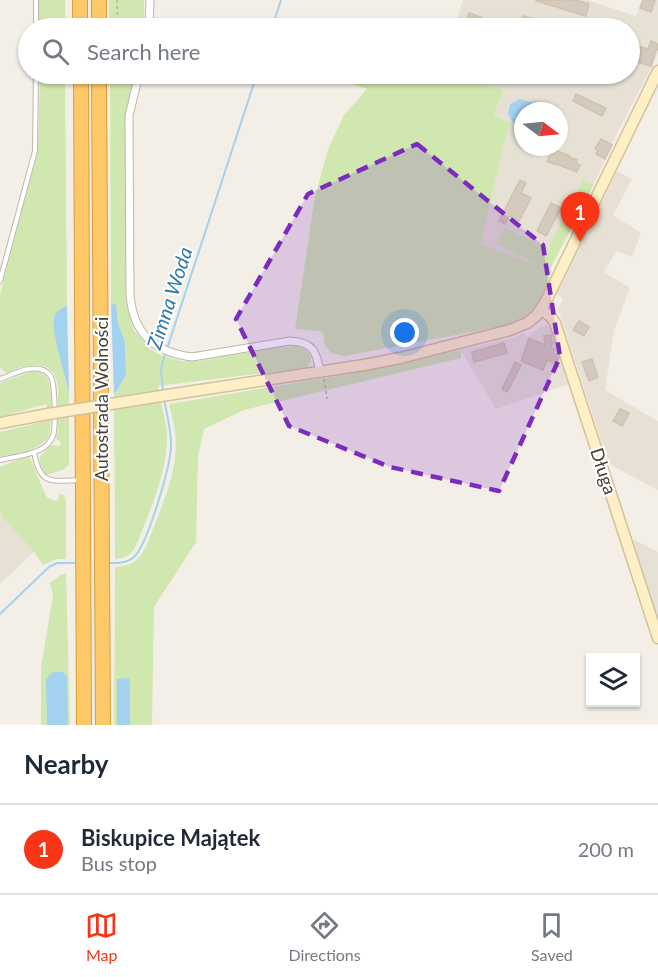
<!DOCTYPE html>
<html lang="en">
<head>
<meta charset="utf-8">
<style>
  :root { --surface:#fff; --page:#f2f2f3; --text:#1f2937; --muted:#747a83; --line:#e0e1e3; --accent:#f93518 }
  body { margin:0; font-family:Lato,sans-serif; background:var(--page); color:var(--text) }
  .controls { position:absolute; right:18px; bottom:18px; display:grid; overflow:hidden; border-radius:0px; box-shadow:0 2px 4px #0004 }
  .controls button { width:54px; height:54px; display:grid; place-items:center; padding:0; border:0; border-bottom:2px solid var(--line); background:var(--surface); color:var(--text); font:30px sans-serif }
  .compass { position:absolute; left:514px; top:102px; width:54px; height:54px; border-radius:50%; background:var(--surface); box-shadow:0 2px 4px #0004; rotate:106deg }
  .you { position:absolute; left:405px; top:333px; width:21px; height:21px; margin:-15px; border:4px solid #fff; border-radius:50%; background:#1a73e8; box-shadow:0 0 0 9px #1a73e833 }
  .badge { display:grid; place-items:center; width:39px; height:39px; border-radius:50%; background:var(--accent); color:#fff; font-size:20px; font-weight:700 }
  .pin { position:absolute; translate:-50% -50px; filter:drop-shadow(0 2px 3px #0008) }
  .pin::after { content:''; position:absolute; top:32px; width:21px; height:18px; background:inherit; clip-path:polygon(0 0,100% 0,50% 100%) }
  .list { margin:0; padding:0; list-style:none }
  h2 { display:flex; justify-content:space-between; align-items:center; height:78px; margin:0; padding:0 24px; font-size:26px }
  h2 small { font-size:20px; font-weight:400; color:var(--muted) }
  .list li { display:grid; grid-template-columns:39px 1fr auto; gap:18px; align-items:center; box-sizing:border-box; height:90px; padding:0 24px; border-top:2px solid var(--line) }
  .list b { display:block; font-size:22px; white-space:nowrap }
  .list p { margin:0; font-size:20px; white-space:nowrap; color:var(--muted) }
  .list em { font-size:20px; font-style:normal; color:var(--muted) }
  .icon { flex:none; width:33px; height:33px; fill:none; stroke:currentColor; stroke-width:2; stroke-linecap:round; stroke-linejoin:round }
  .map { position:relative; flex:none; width:658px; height:725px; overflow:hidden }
  .search { position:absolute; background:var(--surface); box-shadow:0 2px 4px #0004; left:18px; right:18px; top:18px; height:66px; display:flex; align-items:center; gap:15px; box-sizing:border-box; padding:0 21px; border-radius:33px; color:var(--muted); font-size:22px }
  .sheet { height:168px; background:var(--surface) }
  nav { display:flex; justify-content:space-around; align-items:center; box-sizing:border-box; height:84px; border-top:2px solid var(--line); background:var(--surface); font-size:16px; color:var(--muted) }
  nav a { display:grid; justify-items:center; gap:3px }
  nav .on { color:var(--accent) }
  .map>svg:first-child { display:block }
</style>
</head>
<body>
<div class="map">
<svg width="658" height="725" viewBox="0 0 658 725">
  <rect width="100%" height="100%" fill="#f3efe7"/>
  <g fill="#e7e1d5" fill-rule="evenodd">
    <path d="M 463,0 L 587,0 L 636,16 L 642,0 L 658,0 L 658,53 L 652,67 L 617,133 L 594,184 L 549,270 L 481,244 L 502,152 L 510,124 L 494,115 L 504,91 L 442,74 L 630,74 L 630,28 L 454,28 ZM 523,111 L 559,111 L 559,147 L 523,147 Z"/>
    <path d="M 617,171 L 632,179 L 613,215 L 641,233 L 632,257 L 616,251 L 604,272 L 630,288 L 614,330 L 605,390 L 658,421 L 658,490 L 609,464 L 558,309 L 563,298 L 557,294 Z"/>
    <path d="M 547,325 L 552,331 L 572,383 L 496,409 L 461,350 L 515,337 L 523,333 L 528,336 L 540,327 Z"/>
    <path d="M 0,510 L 2,517 L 34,552 L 0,584 Z"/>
    <path d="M 633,539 L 658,552 L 658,621 Z"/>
  </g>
  <g fill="#d0e8b0">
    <rect x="39" y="0" width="26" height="28"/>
    <rect x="109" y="0" width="35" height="28"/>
    <path d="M 40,74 L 65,74 L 67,305 L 66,307 L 61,309 L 54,317 L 54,329 L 69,393 L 69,464 L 63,470 L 46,475 C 42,469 39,464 40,456 L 52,445 L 59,446 L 61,443 L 56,438 L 58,430 C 57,417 60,389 56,378 C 48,357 21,366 7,373 L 1,369 L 0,365 L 0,294 L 38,150 Z"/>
    <path d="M 110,74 L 135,74 L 126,110 L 126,303 L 134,330 L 150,349 L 160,355 L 181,361 L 200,361 L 274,347 L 297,346 L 307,351 L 311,357 L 311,362 L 306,368 L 158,386 C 160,401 167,423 167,437 C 167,475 149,513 135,548 C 129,556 125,558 115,559 L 114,395 L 126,375 L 125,342 L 118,323 L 116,305 L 111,305 Z"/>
    <path d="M 326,74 L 442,74 L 504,90 L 494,115 L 510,123 L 502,152 L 481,244 L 542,267 L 497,244 L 505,228 L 548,248 L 583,180 L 594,184 L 550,269 L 552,271 L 539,302 L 525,319 L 509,325 L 345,356 L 331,353 L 324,344 L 324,334 L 320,331 L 295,329 L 315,196 L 329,147 L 344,115 L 367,89 Z"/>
    <path d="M 461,350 L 461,358 L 244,410 L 204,429 L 198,456 L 196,542 L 154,607 L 152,725 L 114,725 L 115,567 C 131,566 138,561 146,547 C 159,512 180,471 175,432 C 174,423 171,413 169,404 L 355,373 Z"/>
    <path d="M 33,371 C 37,372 43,373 46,377 C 54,386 51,421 50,433 C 43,451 17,452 0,457 L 0,432 L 47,421 L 47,405 L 46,404 L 0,417 L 0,383 Z"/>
    <path d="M 25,457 L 30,458 C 33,464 45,495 47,497 C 51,500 53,500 57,501 L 60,494 L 64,495 L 66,501 L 66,559 L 57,559 L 43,565 L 34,552 L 2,517 L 0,509 L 0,467 Z"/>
    <path d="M 66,573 L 70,725 L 41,725 L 41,668 L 53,595 L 50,583 L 61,575 Z"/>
  </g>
  <g fill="#a3d2f0">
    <path d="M 520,99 L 547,107 L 549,111 L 523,111 L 523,128 L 513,123 L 508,114 L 510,104 Z"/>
    <path d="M 116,304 L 118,323 L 125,342 L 126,375 L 114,395 L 111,305 Z"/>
    <path d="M 67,305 L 69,394 C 66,375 51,334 54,318 C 55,311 62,309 67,305 Z"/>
    <path d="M 55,672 L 63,672 L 67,677 L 68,725 L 47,725 L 46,679 L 51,673 Z"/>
    <path d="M 129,678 L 130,681 L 130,725 L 117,725 L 117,679 Z"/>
  </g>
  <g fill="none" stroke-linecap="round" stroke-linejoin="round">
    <g stroke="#a3d2f0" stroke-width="2">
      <path d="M 272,28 L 281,0"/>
      <path d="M 163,391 L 161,370 L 162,364 L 257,74"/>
      <path d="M 106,563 C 115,563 125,564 133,558 C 147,547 171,465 171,445 C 171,430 167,414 164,399"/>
      <path d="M 0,614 L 49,567 L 57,563 L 79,563"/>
    </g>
  </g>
  <g fill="#d5cbbc" stroke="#d0c2af" stroke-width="1.5">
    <path d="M 537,0 L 576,0 L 589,4 L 586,16 L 536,1 Z"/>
    <path d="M 643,0 L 655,0 L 651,12 L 640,8 Z"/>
    <path d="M 469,13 L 481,17 L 477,28 L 464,28 Z"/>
    <path d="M 523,16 L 561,27 L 560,28 L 524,28 L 520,27 Z"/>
    <path d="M 651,41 L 658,44 L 658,50 L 656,50 L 651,66 L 630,60 L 630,44 L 648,49 Z"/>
    <path d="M 576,94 L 606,108 L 602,116 L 573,101 Z"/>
    <path d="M 601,139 L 612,145 L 605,159 L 596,154 L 598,151 L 595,149 Z"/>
    <path d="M 553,149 L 570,156 L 569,157 L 577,160 L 576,163 L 580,165 L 577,172 L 554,163 L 554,164 L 547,161 Z"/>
    <path d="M 520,180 L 526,183 L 521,193 L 531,198 L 519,221 L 509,216 L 505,224 L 499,221 Z"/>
    <path d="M 551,203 L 561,208 L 546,236 L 537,231 Z"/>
    <path d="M 579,321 L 589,327 L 584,336 L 573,330 Z"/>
    <path d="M 551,335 L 551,341 L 553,342 L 551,347 L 555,349 L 553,353 L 557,355 L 556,357 L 559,359 L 556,364 L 547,360 L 543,370 L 521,361 L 529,338 L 545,345 L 544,336 Z"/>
    <path d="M 504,343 L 507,353 L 474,362 L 472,352 Z"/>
    <path d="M 592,359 L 598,377 L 589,381 L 582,362 Z"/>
    <path d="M 515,362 L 521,365 L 507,392 L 502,389 Z"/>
    <path d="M 620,409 L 629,413 L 622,426 L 613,421 Z"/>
  </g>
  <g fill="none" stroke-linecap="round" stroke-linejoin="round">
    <defs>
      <g id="lane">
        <path d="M 36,0 L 36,28"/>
        <path d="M 0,281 L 35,151 L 36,74"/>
        <path d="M 0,379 C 12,375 27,366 40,369 C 44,370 49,373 51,377 C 55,384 56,428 53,436 C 52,439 49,442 48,444 C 39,454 13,457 0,460"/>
        <path d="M 34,452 C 40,486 51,481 80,480"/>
      </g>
      <g id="street">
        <path d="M 149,28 L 150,0"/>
        <path d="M 139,74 L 129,116 L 130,294 C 133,333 153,352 192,357 L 290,341 C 313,342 317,352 320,373"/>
      </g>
      <g id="secondary">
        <path d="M 541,309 L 551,317 L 555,323 L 658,638"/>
        <path d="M 174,394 L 364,365 L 400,358 L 467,341 L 510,330 L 527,323 L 536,316 L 546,301 L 658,71"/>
        <path d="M 0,423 L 48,414"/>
      </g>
      <g id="highway">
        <path d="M 80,0 L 80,28"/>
        <path d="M 99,0 L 99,28"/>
        <path d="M 81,74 L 84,725"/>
        <path d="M 99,74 L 103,725"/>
      </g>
    </defs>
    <use href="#lane" stroke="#bfb7a9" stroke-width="6"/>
    <use href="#street" stroke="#bfb7a9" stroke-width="9"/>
    <use href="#secondary" stroke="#d3c297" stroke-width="13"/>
    <use href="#highway" stroke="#dd9c37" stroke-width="16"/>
    <g stroke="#c1b29b" stroke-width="1.5" stroke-dasharray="3 3" stroke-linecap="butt">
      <path d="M 117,0 L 118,28"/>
      <path d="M 324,379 L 327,399"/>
    </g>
    <use href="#lane" stroke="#fff" stroke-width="4"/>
    <use href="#street" stroke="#fff" stroke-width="7"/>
    <use href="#secondary" stroke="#feefc6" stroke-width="10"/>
    <use href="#highway" stroke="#fdc868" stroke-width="14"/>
    <defs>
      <path id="secondary-bridge" d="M 48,414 L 174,394"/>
    </defs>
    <use href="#secondary-bridge" stroke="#d3c297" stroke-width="13" stroke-linecap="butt"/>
    <use href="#secondary-bridge" stroke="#feefc6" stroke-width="10"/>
  </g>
  <path fill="#7b2cbf" fill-opacity="0.2" stroke="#7b2cbf" stroke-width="4.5" stroke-dasharray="12 8" stroke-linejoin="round" d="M 417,144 L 543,245 L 560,357 L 499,491 L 390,467 L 289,426 L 236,319 L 308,194 Z"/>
  <g text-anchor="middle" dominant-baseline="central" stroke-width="4.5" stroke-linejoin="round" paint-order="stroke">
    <g font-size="18" fill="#464036" stroke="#fff">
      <text transform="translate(101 399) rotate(-90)">Autostrada Wolności</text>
      <text transform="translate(604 471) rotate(72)">Długa</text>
    </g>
    <g font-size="20" font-style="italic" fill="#2e79aa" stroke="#fff">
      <text transform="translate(169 298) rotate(-72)">Zimna Woda</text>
    </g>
  </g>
</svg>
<div class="controls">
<button><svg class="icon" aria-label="layers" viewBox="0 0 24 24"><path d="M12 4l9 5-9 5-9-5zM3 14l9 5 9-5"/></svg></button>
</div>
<svg class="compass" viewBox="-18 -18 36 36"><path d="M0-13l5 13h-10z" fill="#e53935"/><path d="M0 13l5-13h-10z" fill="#747a83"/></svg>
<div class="you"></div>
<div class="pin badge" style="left:580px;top:242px">1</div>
<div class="search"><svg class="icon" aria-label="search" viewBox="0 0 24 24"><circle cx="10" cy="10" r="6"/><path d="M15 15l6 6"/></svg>Search here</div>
</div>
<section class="sheet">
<h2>Nearby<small></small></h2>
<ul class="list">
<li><span class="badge">1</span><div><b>Biskupice Majątek</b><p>Bus stop</p></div><em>200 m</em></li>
</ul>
</section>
<nav>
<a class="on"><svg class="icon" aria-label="map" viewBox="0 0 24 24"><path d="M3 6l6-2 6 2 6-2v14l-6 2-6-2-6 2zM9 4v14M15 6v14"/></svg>Map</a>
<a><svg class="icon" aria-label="directions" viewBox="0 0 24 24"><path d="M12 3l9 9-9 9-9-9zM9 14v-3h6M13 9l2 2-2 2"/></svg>Directions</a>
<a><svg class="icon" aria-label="saved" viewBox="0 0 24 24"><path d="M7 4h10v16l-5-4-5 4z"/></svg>Saved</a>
</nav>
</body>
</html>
